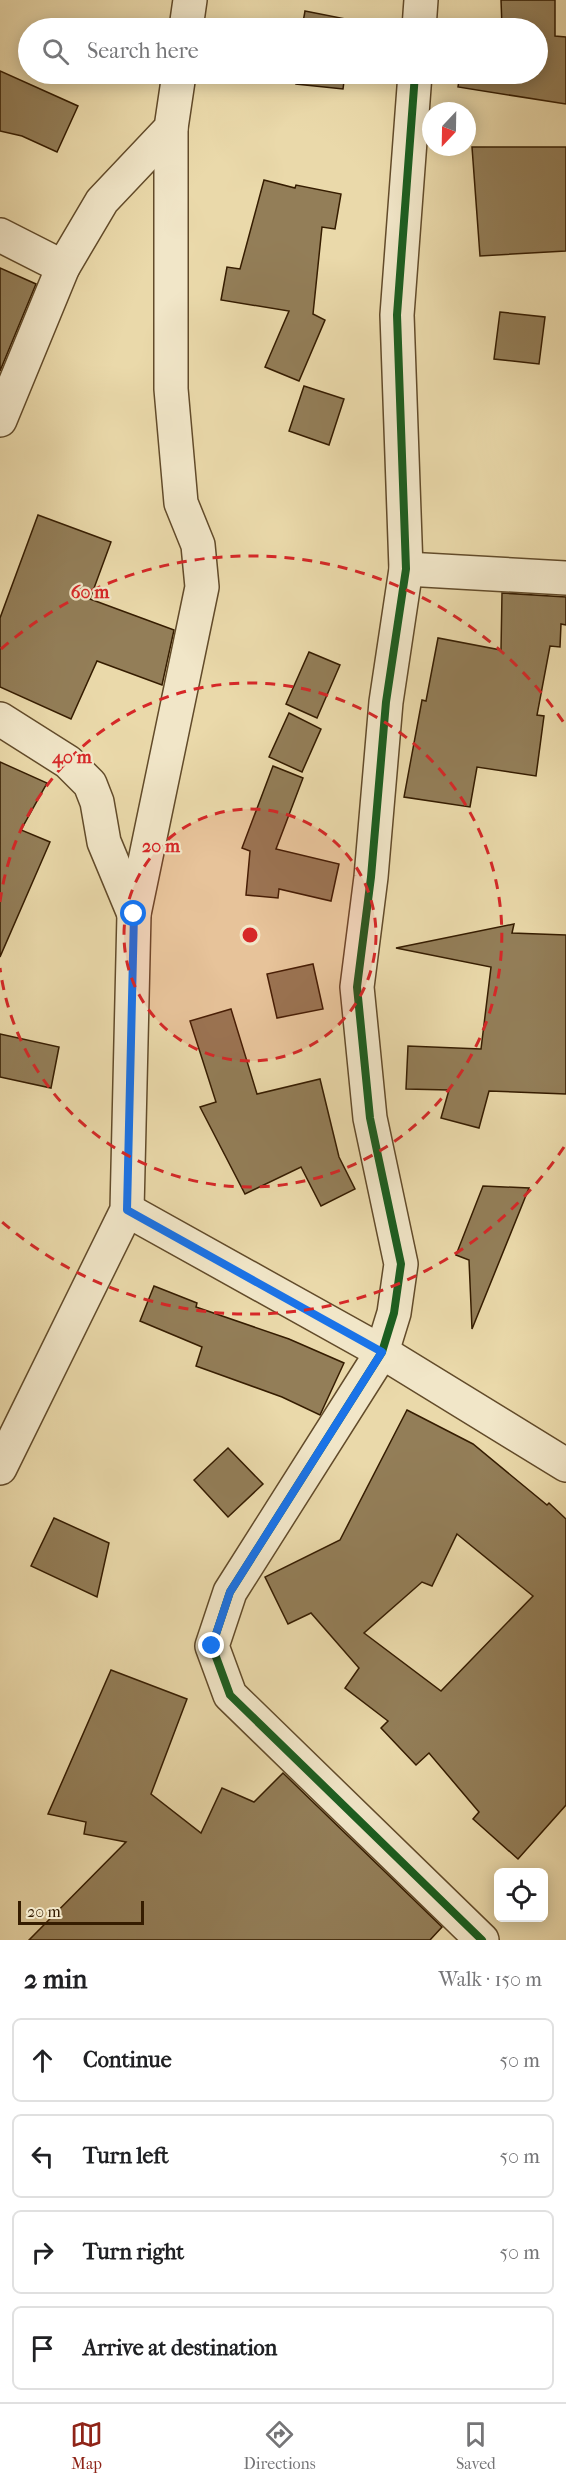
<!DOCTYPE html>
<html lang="en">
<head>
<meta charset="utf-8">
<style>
  :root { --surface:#fff; --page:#f2f2f2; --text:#202124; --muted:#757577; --line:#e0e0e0; --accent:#8f2418 }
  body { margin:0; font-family:"IM FELL French Canon",serif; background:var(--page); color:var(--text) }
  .controls { position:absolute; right:18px; bottom:18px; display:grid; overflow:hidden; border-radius:9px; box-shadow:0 3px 15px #0003 }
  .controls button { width:54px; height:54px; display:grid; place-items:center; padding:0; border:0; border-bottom:2px solid var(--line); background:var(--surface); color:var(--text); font:30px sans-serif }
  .compass { position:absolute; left:422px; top:102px; width:54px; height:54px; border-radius:50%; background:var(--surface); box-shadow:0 3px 15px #0003; rotate:202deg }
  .scale { position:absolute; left:18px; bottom:15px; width:126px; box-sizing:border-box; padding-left:6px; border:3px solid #351c00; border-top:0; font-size:16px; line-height:21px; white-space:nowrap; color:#351c00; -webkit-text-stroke:4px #f1e6c8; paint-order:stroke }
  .stop { position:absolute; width:18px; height:18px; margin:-14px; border:4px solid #1a73e8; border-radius:50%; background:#fff }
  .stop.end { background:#1a73e8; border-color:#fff; box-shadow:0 2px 6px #0008 }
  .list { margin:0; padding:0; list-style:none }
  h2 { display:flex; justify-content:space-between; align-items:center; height:78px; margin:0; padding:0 24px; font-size:26px }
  h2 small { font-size:20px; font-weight:400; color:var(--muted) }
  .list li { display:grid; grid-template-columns:39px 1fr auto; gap:18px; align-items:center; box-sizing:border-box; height:84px; margin:0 12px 12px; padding:0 12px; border:2px solid var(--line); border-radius:9px }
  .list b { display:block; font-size:22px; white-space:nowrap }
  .list em { font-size:20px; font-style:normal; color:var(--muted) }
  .icon { flex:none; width:33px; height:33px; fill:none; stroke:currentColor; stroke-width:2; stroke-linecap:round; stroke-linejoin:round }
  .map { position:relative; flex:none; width:566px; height:1940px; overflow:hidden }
  .search { position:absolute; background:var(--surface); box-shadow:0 3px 15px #0003; left:18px; right:18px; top:18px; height:66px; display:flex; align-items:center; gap:15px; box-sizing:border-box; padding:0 21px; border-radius:33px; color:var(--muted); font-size:22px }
  .sheet { height:462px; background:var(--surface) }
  nav { display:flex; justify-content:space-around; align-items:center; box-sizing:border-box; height:84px; border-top:2px solid var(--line); background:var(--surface); font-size:16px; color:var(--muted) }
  nav a { display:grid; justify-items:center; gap:3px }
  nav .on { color:var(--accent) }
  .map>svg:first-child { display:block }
</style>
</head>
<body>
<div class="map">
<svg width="566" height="1940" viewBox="0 0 566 1940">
  <rect width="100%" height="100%" fill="#ead9aa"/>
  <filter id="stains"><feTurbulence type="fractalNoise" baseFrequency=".00333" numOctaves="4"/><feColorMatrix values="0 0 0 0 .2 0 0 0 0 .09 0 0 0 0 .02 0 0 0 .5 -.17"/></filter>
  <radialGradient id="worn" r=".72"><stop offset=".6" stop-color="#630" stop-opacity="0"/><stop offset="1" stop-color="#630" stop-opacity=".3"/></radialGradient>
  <g fill="#937e58" stroke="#351c00" stroke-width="1.5" fill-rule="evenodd">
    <path d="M 501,0 L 555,0 L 555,36 L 566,37 L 566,104 L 458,87 L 460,74 L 537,74 L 537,28 L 466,28 L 467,23 L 502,28 Z"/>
    <path d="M 305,11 L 351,20 L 350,28 L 302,28 Z"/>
    <path d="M 0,71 L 78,106 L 57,152 L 22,136 L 0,131 Z"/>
    <path d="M 297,74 L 345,74 L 343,89 L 296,84 Z"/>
    <path d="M 472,147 L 566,147 L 566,251 L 480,256 Z"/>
    <path d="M 264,180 L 295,188 L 296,185 L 341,194 L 335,229 L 322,227 L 313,314 L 325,320 L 299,381 L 265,367 L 289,311 L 221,300 L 227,267 L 240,269 Z"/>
    <path d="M 0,268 L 36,284 L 0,371 Z"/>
    <path d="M 500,312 L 545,317 L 539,364 L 494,359 Z"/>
    <path d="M 304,386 L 344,399 L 329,445 L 289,431 Z"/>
    <path d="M 38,515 L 111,542 L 90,599 L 174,630 L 162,685 L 97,661 L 71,719 L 0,687 L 0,618 Z"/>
    <path d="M 502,593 L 566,597 L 566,625 L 561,624 L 560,647 L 550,646 L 537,715 L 544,716 L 536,776 L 477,767 L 470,807 L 404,797 L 422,700 L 426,701 L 438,638 L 501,650 Z"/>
    <path d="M 309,652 L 340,665 L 317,718 L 286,704 Z"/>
    <path d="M 289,713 L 321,729 L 302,772 L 269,757 Z"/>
    <path d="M 0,762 L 47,783 L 21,830 L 50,842 L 0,957 Z"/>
    <path d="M 273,766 L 303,778 L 276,849 L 339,864 L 331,901 L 279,889 L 278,898 L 246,895 L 250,851 L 242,848 Z"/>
    <path d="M 514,924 L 512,933 L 566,935 L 566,1094 L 489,1091 L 479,1128 L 441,1118 L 449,1090 L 406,1089 L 408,1046 L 481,1049 L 491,967 L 396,948 Z"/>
    <path d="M 313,964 L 323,1009 L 277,1018 L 267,974 Z"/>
    <path d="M 231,1009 L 257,1094 L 320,1079 L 339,1157 L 355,1189 L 321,1206 L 301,1167 L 245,1194 L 200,1107 L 216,1102 L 190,1021 Z"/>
    <path d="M 0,1034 L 59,1047 L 51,1088 L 0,1077 Z"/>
    <path d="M 483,1186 L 529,1188 L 472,1329 L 469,1260 L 456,1255 Z"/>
    <path d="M 154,1286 L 197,1303 L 196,1307 L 289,1339 L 344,1363 L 320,1415 L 282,1397 L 196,1366 L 202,1347 L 140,1321 Z"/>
    <path d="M 407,1410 L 473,1444 L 547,1505 L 549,1503 L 566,1519 L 566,1805 L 518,1859 L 473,1819 L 479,1812 L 429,1753 L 416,1765 L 381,1728 L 388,1721 L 345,1688 L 359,1668 L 311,1613 L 288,1624 L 265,1577 L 340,1540 ZM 457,1534 L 533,1596 L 441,1691 L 364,1633 L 422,1582 L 432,1586 Z"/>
    <path d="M 228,1448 L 263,1484 L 228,1517 L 194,1480 Z"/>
    <path d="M 54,1518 L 109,1543 L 97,1597 L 31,1566 Z"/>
    <path d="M 111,1670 L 187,1699 L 151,1794 L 201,1833 L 222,1788 L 254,1802 L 283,1773 L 442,1927 L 430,1940 L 29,1940 L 126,1842 L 84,1834 L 86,1822 L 48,1814 Z"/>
  </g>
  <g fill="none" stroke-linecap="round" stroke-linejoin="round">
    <defs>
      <g id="minor">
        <path d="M 186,28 L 190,0"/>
        <path d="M 419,28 L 421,0"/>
        <path d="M 415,74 L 397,315 L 406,569 L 386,702 L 371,877 L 357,987 L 370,1118 L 401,1264 L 394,1313 L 382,1352 L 230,1592 L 212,1646 L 230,1695 L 482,1940"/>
        <path d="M 0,235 L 63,267"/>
        <path d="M 0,420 L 63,267 L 102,201 L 171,128 L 179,74"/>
        <path d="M 406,569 L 566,578"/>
        <path d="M 0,719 L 68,762 L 90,784 L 97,802 L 104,842 L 134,914"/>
        <path d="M 127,1210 L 382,1352 L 566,1465"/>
        <path d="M 0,1468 L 127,1210 L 134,914 L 202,587 L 198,545 L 181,503 L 171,389 L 171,128"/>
      </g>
    </defs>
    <use href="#minor" stroke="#624b2a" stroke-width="36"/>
    <use href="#minor" stroke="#f1e6c8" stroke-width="33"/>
    <defs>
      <path id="cycleway" d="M 415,74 L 397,315 L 406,569 L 386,702 L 371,877 L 357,987 L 370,1118 L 401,1264 L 394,1313 L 382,1352 L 230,1592 L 212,1646 L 230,1695 L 482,1940"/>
    </defs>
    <use href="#cycleway" stroke="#f1e6c8" stroke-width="11"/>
    <use href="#cycleway" stroke="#1b5e20" stroke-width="8"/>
  </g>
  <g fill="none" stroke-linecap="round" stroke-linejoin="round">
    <path stroke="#1a73e8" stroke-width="8" d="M 134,914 L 127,1210 L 382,1352 L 230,1592 L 212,1646"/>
  </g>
  <circle cx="250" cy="935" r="126" fill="#d62828" fill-opacity=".12"/>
  <g fill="none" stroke="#d62828" stroke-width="3" stroke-dasharray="10 8">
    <circle cx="250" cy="935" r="126"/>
    <path d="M0 902A252 252 0 1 1 0 968"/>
    <path d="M564 1147A379 379 0 0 1 1 1221M1 649A379 379 0 0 1 564 723"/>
  </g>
  <circle cx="250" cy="935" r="9" fill="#d62828" stroke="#f1e6c8" stroke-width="3"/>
  <g font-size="18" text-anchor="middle" font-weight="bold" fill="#d62828" stroke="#f1e6c8" stroke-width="4.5" stroke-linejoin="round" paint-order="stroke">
    <text x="90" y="598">60 m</text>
    <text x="72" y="763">40 m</text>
    <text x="161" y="852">20 m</text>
  </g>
  <rect width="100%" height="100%" filter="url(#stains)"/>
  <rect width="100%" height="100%" fill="url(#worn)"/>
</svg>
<div class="controls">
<button><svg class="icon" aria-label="locate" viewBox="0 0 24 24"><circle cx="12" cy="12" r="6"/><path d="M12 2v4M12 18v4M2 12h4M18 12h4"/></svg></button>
</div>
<svg class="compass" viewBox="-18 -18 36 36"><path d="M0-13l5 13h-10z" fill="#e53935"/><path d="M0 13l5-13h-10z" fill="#757577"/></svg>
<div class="scale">20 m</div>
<div class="stop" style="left:134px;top:914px"></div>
<div class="stop end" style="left:212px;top:1646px"></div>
<div class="search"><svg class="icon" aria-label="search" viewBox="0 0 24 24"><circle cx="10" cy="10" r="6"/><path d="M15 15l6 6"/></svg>Search here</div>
</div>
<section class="sheet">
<h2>2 min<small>Walk · 150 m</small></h2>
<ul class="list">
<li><svg class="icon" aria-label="ahead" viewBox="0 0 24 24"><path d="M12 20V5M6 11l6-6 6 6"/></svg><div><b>Continue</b></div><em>50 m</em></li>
<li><svg class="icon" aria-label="left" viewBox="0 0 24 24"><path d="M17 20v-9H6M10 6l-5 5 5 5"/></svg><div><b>Turn left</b></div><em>50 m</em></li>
<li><svg class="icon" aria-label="right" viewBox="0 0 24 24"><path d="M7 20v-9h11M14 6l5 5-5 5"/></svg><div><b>Turn right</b></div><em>50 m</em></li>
<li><svg class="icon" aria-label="arrive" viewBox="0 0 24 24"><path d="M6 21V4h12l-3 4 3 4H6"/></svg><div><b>Arrive at destination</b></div></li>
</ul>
</section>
<nav>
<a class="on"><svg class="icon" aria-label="map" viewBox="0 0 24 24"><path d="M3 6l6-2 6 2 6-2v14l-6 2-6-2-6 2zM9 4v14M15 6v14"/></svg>Map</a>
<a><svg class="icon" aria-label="directions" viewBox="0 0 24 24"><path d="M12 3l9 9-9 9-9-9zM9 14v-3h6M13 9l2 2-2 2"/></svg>Directions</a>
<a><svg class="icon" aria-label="saved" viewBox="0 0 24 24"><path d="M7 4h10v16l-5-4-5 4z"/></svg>Saved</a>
</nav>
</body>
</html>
